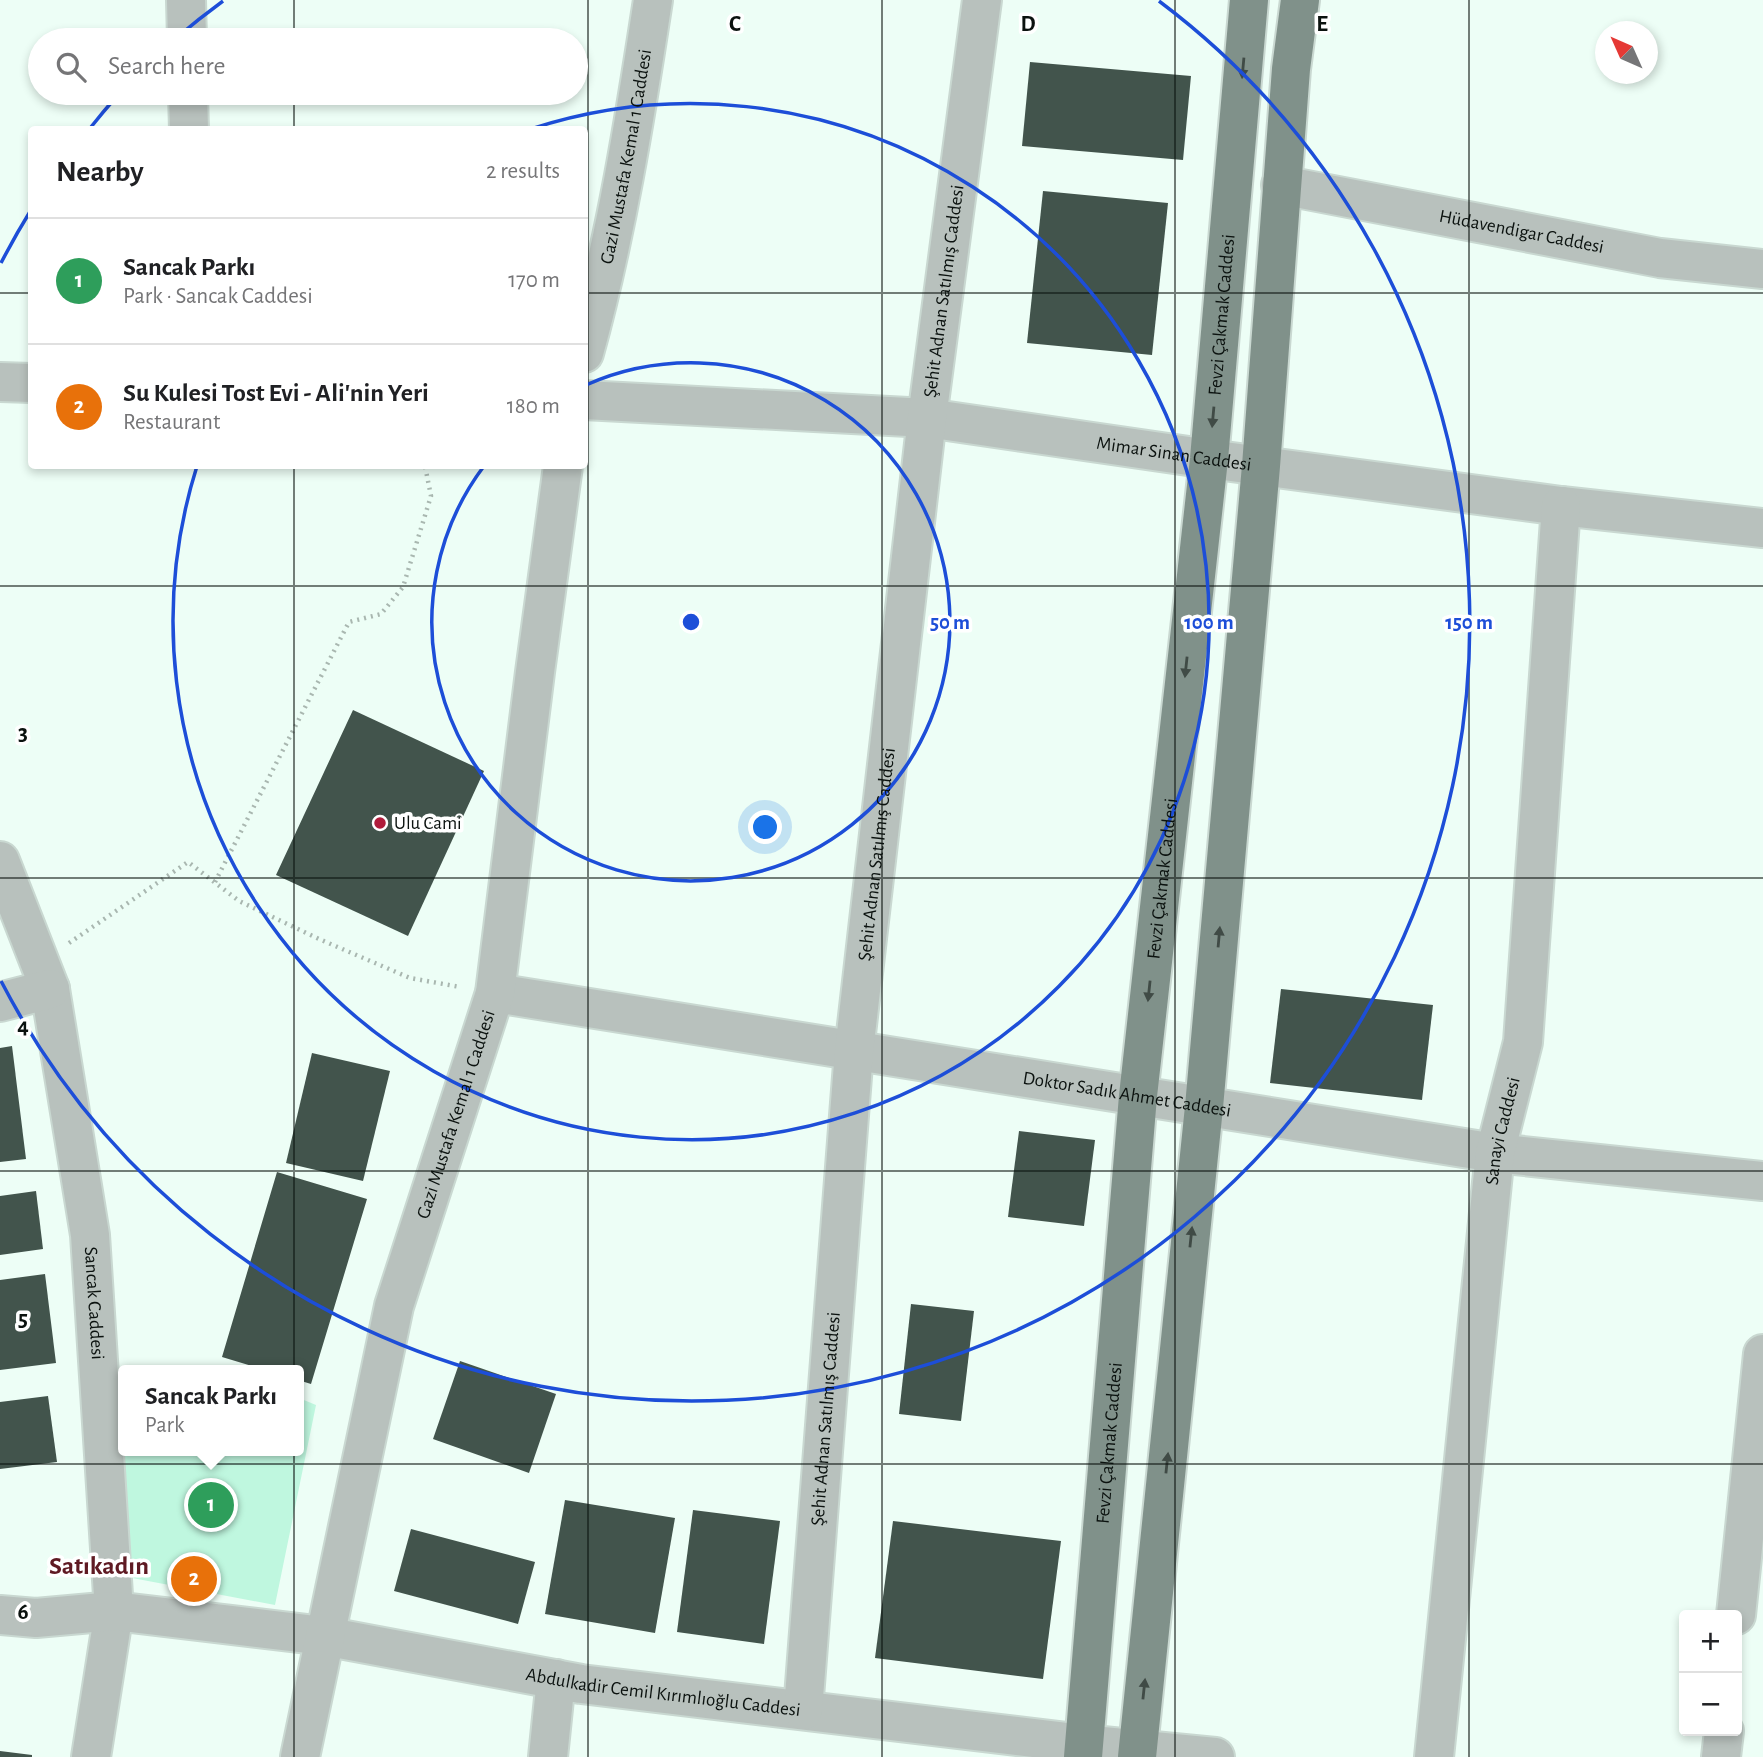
<!DOCTYPE html>
<html lang="en">
<head>
<meta charset="utf-8">
<style>
  :root { --surface:#fff; --page:#f2f2f2; --text:#202124; --muted:#757577; --line:#e0e0e0; --accent:#d93025 }
  body { margin:0; font-family:"Alegreya Sans",sans-serif; background:var(--page); color:var(--text) }
  .controls { position:absolute; right:21px; bottom:21px; display:grid; overflow:hidden; border-radius:7px; box-shadow:0 4px 10px #0003 }
  .controls button { width:63px; height:63px; display:grid; place-items:center; padding:0; border:0; border-bottom:2px solid var(--line); background:var(--surface); color:var(--text); font:35px sans-serif }
  .compass { position:absolute; left:1595px; top:21px; width:63px; height:63px; border-radius:50%; background:var(--surface); box-shadow:0 4px 10px #0003; rotate:315deg }
  .you { position:absolute; left:766px; top:828px; width:24px; height:24px; margin:-18px; border:5px solid #fff; border-radius:50%; background:#1a73e8; box-shadow:0 0 0 10px #1a73e833 }
  .badge { display:grid; place-items:center; width:46px; height:46px; border-radius:50%; background:var(--accent); color:#fff; font-size:23px; font-weight:700 }
  .pin { position:absolute; translate:-50% -50%; border:4px solid #fff; box-shadow:0 2px 7px #0006 }
  .popup { position:absolute; left:118px; top:1365px; width:186px; height:91px; box-sizing:border-box; display:grid; place-content:center; border-radius:7px; background:var(--surface); filter:drop-shadow(0 2px 5px #0005); font-size:23px; white-space:nowrap; color:var(--muted) }
  .popup b { font-size:26px; color:var(--text) }
  .popup::after { content:''; position:absolute; left:50%; top:100%; margin-left:-14px; border:14px solid transparent; border-top-color:var(--surface) }
  .list { margin:0; padding:0; list-style:none }
  h2 { display:flex; justify-content:space-between; align-items:center; height:91px; margin:0; padding:0 28px; font-size:30px }
  h2 small { font-size:23px; font-weight:400; color:var(--muted) }
  .list li { display:grid; grid-template-columns:46px 1fr auto; gap:21px; align-items:center; box-sizing:border-box; height:126px; padding:0 28px; border-top:2px solid var(--line) }
  .list b { display:block; font-size:26px; white-space:nowrap }
  .list p { margin:0; font-size:23px; white-space:nowrap; color:var(--muted) }
  .list em { font-size:23px; font-style:normal; color:var(--muted) }
  .icon { flex:none; width:38px; height:38px; fill:none; stroke:currentColor; stroke-width:2; stroke-linecap:round; stroke-linejoin:round }
  .map { position:relative; flex:none; width:1763px; height:1757px; overflow:hidden }
  .search { position:absolute; background:var(--surface); box-shadow:0 4px 10px #0003; left:28px; top:28px; width:560px; height:77px; display:flex; align-items:center; gap:18px; box-sizing:border-box; padding:0 24px; border-radius:38px; color:var(--muted); font-size:26px }
  .panel { position:absolute; background:var(--surface); box-shadow:0 4px 10px #0003; left:28px; top:126px; width:560px; height:343px; border-radius:7px }
  .map>svg:first-child { display:block }
</style>
</head>
<body>
<div class="map">
<svg width="1763" height="1757" viewBox="0 0 1763 1757">
  <rect width="100%" height="100%" fill="#edfef6"/>
  <path fill="#bff7df" d="M 299,1398 L 316,1405 L 275,1605 L 127,1577 L 124,1451 L 298,1451 Z"/>
  <g fill="#42544c">
    <path d="M 1030,62 L 1191,76 L 1183,160 L 1022,146 Z"/>
    <path d="M 1043,191 L 1168,203 L 1152,355 L 1027,343 Z"/>
    <path d="M 353,710 L 484,771 L 408,936 L 276,875 Z"/>
    <path d="M 1281,989 L 1433,1005 L 1422,1100 L 1270,1083 Z"/>
    <path d="M 12,1046 L 26,1159 L 0,1162 L 0,1048 Z"/>
    <path d="M 312,1053 L 390,1071 L 363,1181 L 286,1163 Z"/>
    <path d="M 1019,1131 L 1095,1140 L 1084,1226 L 1008,1217 Z"/>
    <path d="M 277,1172 L 367,1199 L 311,1384 L 298,1380 L 298,1370 L 265,1370 L 222,1357 Z"/>
    <path d="M 36,1191 L 43,1249 L 0,1255 L 0,1196 Z"/>
    <path d="M 45,1274 L 56,1363 L 0,1370 L 0,1280 Z"/>
    <path d="M 911,1304 L 974,1311 L 961,1421 L 899,1414 Z"/>
    <path d="M 460,1361 L 556,1394 L 529,1473 L 433,1439 Z"/>
    <path d="M 48,1396 L 57,1462 L 0,1469 L 0,1402 Z"/>
    <path d="M 565,1500 L 675,1518 L 655,1633 L 545,1614 Z"/>
    <path d="M 693,1510 L 780,1521 L 764,1644 L 677,1632 Z"/>
    <path d="M 893,1521 L 1061,1541 L 1043,1679 L 875,1658 Z"/>
    <path d="M 411,1529 L 535,1562 L 518,1624 L 394,1591 Z"/>
    <path d="M 0,1751 L 32,1755 L 32,1757 L 0,1757 Z"/>
  </g>
  <g fill="none" stroke-linecap="round" stroke-linejoin="round">
    <defs>
      <g id="minor">
        <path d="M 186,0 L 187,40"/>
        <path d="M 188,93 L 189,130"/>
        <path id="s1" d="M 1281,185 L 1660,258 L 1763,269"/>
        <path id="s2" d="M 584,353 C 616,237 635,118 653,0"/>
        <path d="M 0,382 L 32,383"/>
        <path id="s3" d="M 584,400 L 927,418 L 1209,459 L 1561,506 L 1763,528"/>
        <path id="s4" d="M 0,861 L 50,989 L 90,1235 L 114,1611 L 91,1757"/>
        <path id="s5" d="M 495,993 L 1495,1153 L 1763,1181"/>
        <path d="M 0,1002 L 50,989"/>
        <path id="s6" d="M 0,1615 L 36,1618 L 114,1611 L 324,1636 L 581,1684 L 1084,1744 L 1215,1757"/>
        <path d="M 1736,1615 L 1763,1354"/>
        <path id="s7" d="M 803,1710 L 854,1051 L 927,418 L 982,0"/>
        <path id="s8" d="M 300,1757 L 394,1306 L 495,993 L 535,672 L 563,466"/>
        <path d="M 548,1757 L 556,1679"/>
        <path id="s9" d="M 1434,1757 L 1495,1153 L 1523,1042 L 1561,506"/>
        <path d="M 1721,1757 L 1724,1731"/>
      </g>
      <g id="major">
        <path id="s10" d="M 1083,1757 L 1138,1096 L 1209,459 L 1249,0"/>
        <path d="M 1137,1757 L 1204,1107 L 1261,466 L 1291,69 L 1300,0"/>
      </g>
    </defs>
    <use href="#minor" stroke="#c9d8d1" stroke-width="42"/>
    <use href="#major" stroke="#c9d8d1" stroke-width="42"/>
    <g stroke="#a9b7b0" stroke-width="4.5" stroke-dasharray="2 5" stroke-linecap="butt">
      <path d="M 215,882 L 349,622 L 381,614 L 403,587 L 431,496 L 425,466"/>
      <path d="M 69,943 L 188,862 L 239,901 L 319,939 L 410,978 L 460,987"/>
    </g>
    <use href="#minor" stroke="#b8c1bd" stroke-width="38"/>
    <use href="#major" stroke="#80918a" stroke-width="38"/>
  </g>
  <defs><path id="oneway-solid" d="M-6-.8H1V-3.2L6.5 0L1 3.2V.8H-6Z" transform="scale(1.75)"/></defs>
  <g fill="#404b46">
    <use href="#oneway-solid" transform="translate(1243 68) rotate(95)"/>
    <use href="#oneway-solid" transform="translate(1213 417) rotate(95)"/>
    <use href="#oneway-solid" transform="translate(1186 667) rotate(96)"/>
    <use href="#oneway-solid" transform="translate(1219 937) rotate(-85)"/>
    <use href="#oneway-solid" transform="translate(1149 991) rotate(96)"/>
    <use href="#oneway-solid" transform="translate(1191 1237) rotate(-84)"/>
    <use href="#oneway-solid" transform="translate(1167 1463) rotate(-84)"/>
    <use href="#oneway-solid" transform="translate(1144 1689) rotate(-84)"/>
  </g>
  <path fill="none" stroke="#0b120f" stroke-width="2" stroke-opacity="0.55" d="M 294,0 L 294,40M 588,0 L 588,1757M 882,0 L 882,1757M 1175,0 L 1175,1757M 1469,0 L 1469,1757M 294,93 L 294,130M 0,293 L 32,293M 584,293 L 1763,293M 294,466 L 294,1757M 0,586 L 1763,586M 0,878 L 1763,878M 0,1171 L 1763,1171M 0,1464 L 1763,1464"/>
  <g fill="none" stroke="#1d4ed8" stroke-width="3.5">
    <path d="M586 385A259 259 0 1 1 484 466"/>
    <path d="M531 129A518 518 0 1 1 197 466"/>
    <path d="M1 263A778 778 0 0 1 31 210M91 127A778 778 0 0 1 117 96M175 39A778 778 0 0 1 223 1M1159 1A778 778 0 1 1 1 981"/>
  </g>
  <circle fill="#b01c3b" stroke="#fff" stroke-width="2.5" cx="380" cy="823" r="7"/>
  <g text-anchor="middle" dominant-baseline="central" stroke-width="7" stroke-linejoin="round" paint-order="stroke">
    <g font-size="19" fill="#0b120f" stroke="#fff">
      <text stroke="none"><textPath href="#s2" startOffset="201">Gazi Mustafa Kemal 1 Caddesi</textPath></text>
      <text stroke="none"><textPath href="#s1" startOffset="245">Hüdavendigar Caddesi</textPath></text>
      <text stroke="none"><textPath href="#s7" startOffset="1426">Şehit Adnan Satılmış Caddesi</textPath></text>
      <text stroke="none"><textPath href="#s10" startOffset="1449">Fevzi Çakmak Caddesi</textPath></text>
      <text stroke="none"><textPath href="#s3" startOffset="593">Mimar Sinan Caddesi</textPath></text>
      <text stroke="none"><textPath href="#s7" startOffset="859">Şehit Adnan Satılmış Caddesi</textPath></text>
      <text stroke="none"><textPath href="#s10" startOffset="882">Fevzi Çakmak Caddesi</textPath></text>
      <text stroke="none"><textPath href="#s5" startOffset="640">Doktor Sadık Ahmet Caddesi</textPath></text>
      <text stroke="none"><textPath href="#s8" startOffset="662">Gazi Mustafa Kemal 1 Caddesi</textPath></text>
      <text stroke="none"><textPath href="#s9" startOffset="630">Sanayi Caddesi</textPath></text>
      <text stroke="none"><textPath href="#s4" startOffset="455">Sancak Caddesi</textPath></text>
      <text stroke="none"><textPath href="#s7" startOffset="292">Şehit Adnan Satılmış Caddesi</textPath></text>
      <text stroke="none"><textPath href="#s10" startOffset="315">Fevzi Çakmak Caddesi</textPath></text>
      <text stroke="none"><textPath href="#s6" startOffset="670">Abdulkadir Cemil Kırımlıoğlu Caddesi</textPath></text>
    </g>
    <g font-size="19" fill="#0b120f" stroke="#fff" text-anchor="start">
      <text x="394" y="823">Ulu Cami</text>
    </g>
    <g font-size="26" font-weight="bold" fill="#5f1a23" stroke="#fff">
      <text x="99" y="1566">Satıkadın</text>
    </g>
  </g>
  <g font-size="23" text-anchor="middle" font-weight="bold" fill="#0b120f" stroke="#fff" stroke-width="7" stroke-linejoin="round" paint-order="stroke">
    <text x="735" y="31">C</text>
    <text x="1028" y="31">D</text>
    <text x="1322" y="31">E</text>
    <text x="23" y="740">3</text>
    <text x="23" y="1033">4</text>
    <text x="23" y="1326">5</text>
    <text x="23" y="1619">6</text>
  </g>
  <circle cx="691" cy="622" r="10" fill="#1d4ed8" stroke="#fff" stroke-width="3.5"/>
  <g font-size="21" text-anchor="middle" font-weight="bold" fill="#1d4ed8" stroke="#fff" stroke-width="7" stroke-linejoin="round" paint-order="stroke">
    <text x="950" y="629">50 m</text>
    <text x="1209" y="629">100 m</text>
    <text x="1469" y="629">150 m</text>
  </g>
</svg>
<div class="controls">
<button>+</button>
<button>−</button>
</div>
<svg class="compass" viewBox="-18 -18 36 36"><path d="M0-13l5 13h-10z" fill="#e53935"/><path d="M0 13l5-13h-10z" fill="#757577"/></svg>
<div class="you"></div>
<div class="pin badge" style="left:211px;top:1505px;background:#2e9e5b">1</div>
<div class="popup"><b>Sancak Parkı</b>Park</div>
<div class="pin badge" style="left:194px;top:1579px;background:#e8710a">2</div>
<div class="search"><svg class="icon" aria-label="search" viewBox="0 0 24 24"><circle cx="10" cy="10" r="6"/><path d="M15 15l6 6"/></svg>Search here</div>
<section class="panel">
<h2>Nearby<small>2 results</small></h2>
<ul class="list">
<li><span class="badge" style="background:#2e9e5b">1</span><div><b>Sancak Parkı</b><p>Park · Sancak Caddesi</p></div><em>170 m</em></li>
<li><span class="badge" style="background:#e8710a">2</span><div><b>Su Kulesi Tost Evi - Ali'nin Yeri</b><p>Restaurant</p></div><em>180 m</em></li>
</ul>
</section>
</div>
</body>
</html>
